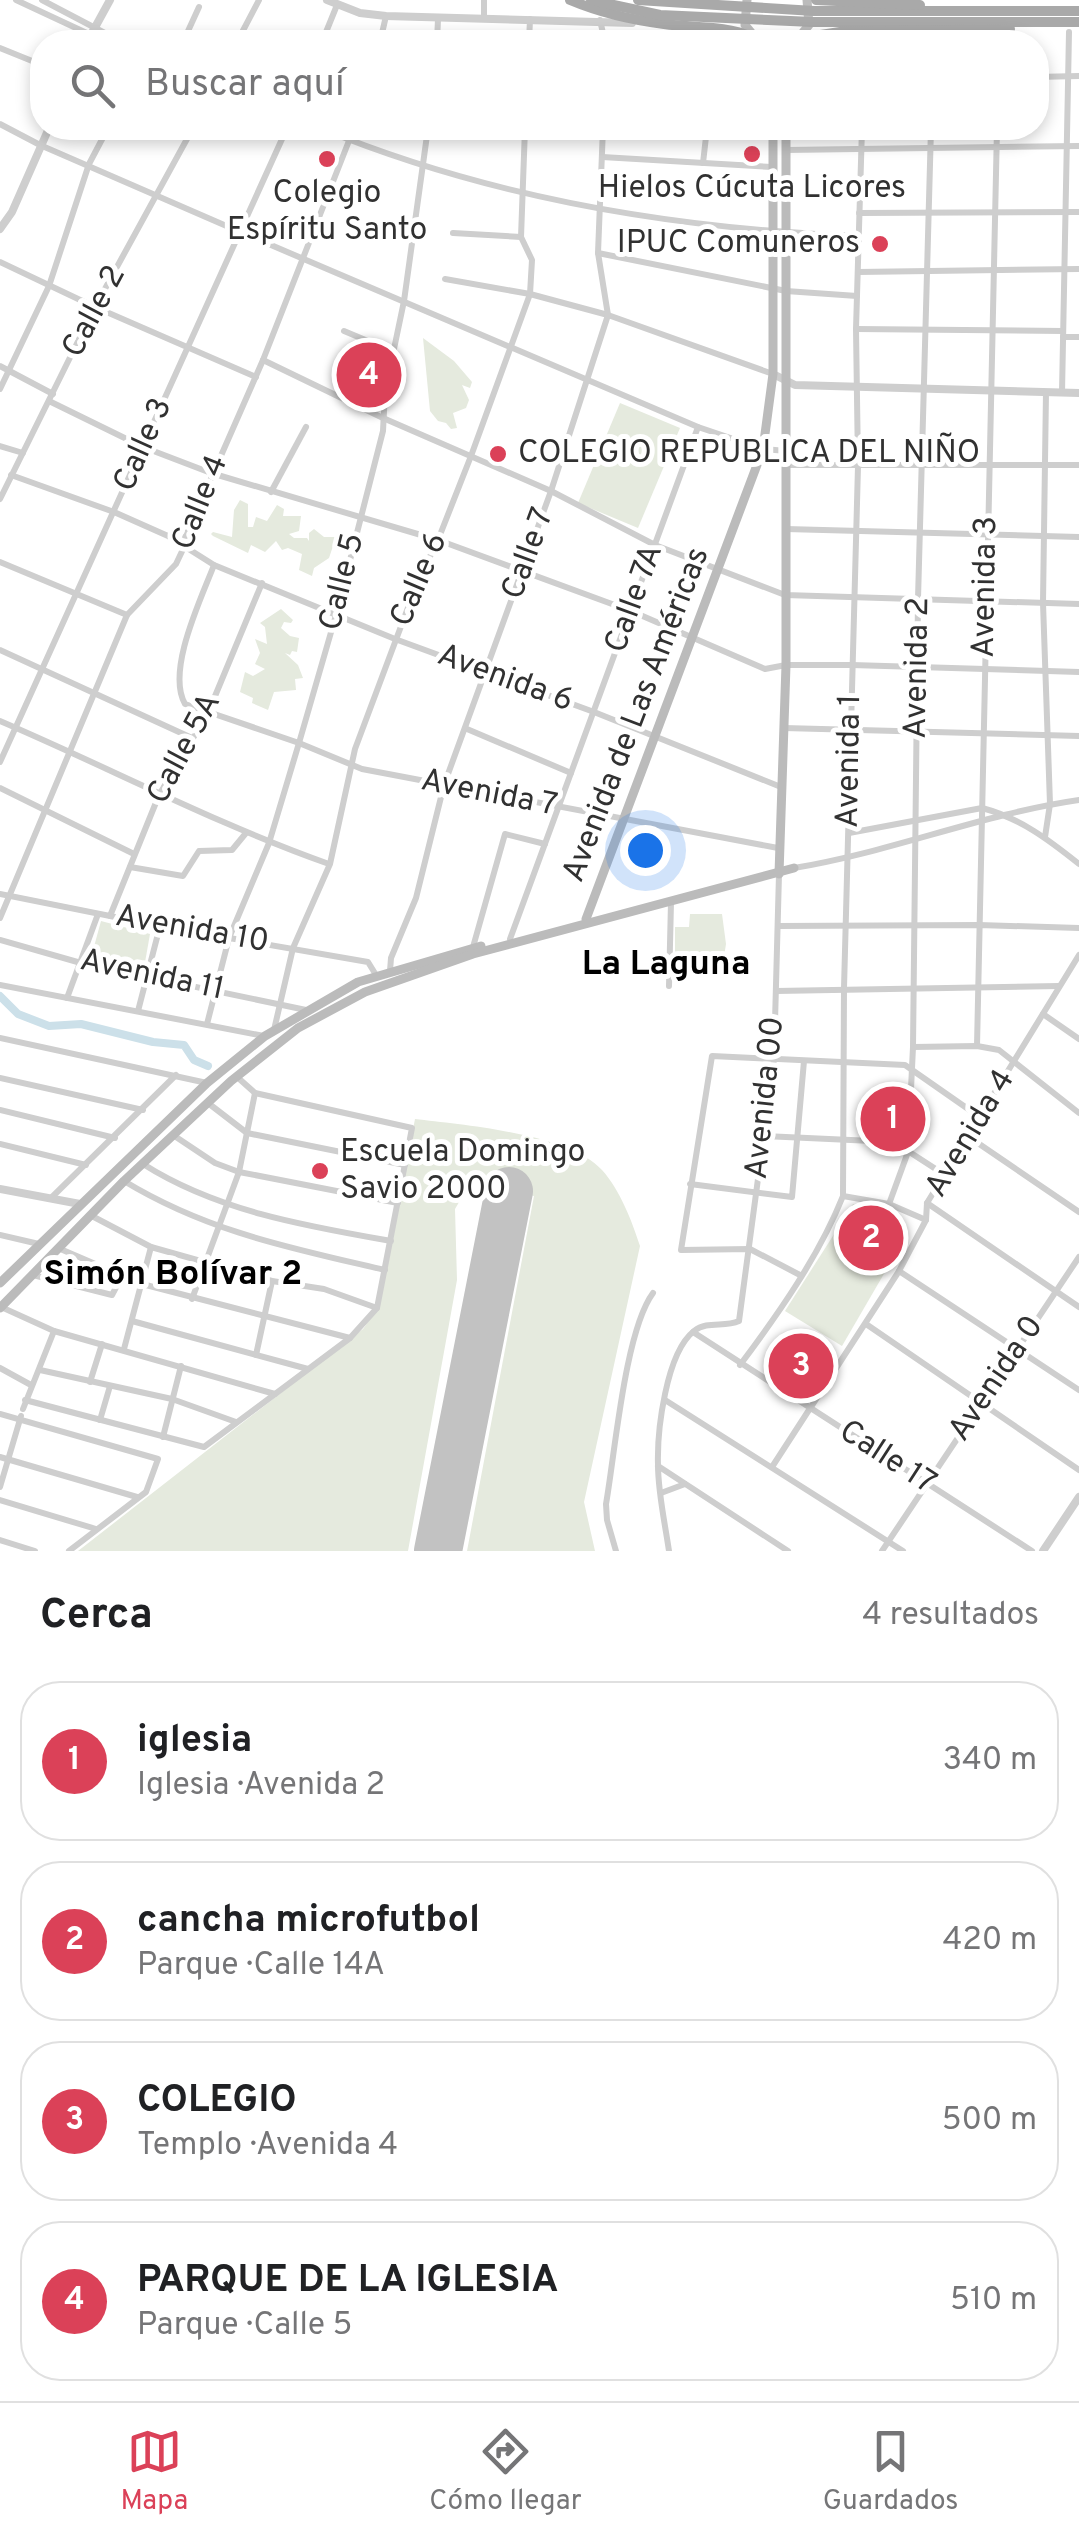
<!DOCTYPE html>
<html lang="es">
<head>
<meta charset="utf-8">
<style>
  :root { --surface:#fff; --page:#f6f6f6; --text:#202124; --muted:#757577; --line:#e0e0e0; --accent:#db4158 }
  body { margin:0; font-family:Overpass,sans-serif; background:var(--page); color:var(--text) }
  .you { position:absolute; left:645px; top:850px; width:35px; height:35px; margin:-25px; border:8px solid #fff; border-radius:50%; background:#1a73e8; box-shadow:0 0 0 15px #1a73e833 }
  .badge { display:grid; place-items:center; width:65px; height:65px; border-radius:50%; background:var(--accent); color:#fff; font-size:32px; font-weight:700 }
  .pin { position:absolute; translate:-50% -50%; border:5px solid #fff; box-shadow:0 2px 10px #0006 }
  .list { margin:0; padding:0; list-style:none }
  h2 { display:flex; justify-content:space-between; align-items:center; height:130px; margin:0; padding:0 40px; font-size:42px }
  h2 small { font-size:32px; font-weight:400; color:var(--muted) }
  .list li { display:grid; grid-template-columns:65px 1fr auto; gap:30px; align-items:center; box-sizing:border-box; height:160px; margin:0 20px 20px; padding:0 20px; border:2px solid var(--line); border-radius:40px }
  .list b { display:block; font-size:38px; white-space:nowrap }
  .list p { margin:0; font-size:32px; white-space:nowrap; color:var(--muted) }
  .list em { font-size:32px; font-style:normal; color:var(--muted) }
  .icon { flex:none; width:55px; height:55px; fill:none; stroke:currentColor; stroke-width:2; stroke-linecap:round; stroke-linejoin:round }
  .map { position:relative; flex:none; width:1079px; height:1551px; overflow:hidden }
  .search { position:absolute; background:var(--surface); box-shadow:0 5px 15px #0003; left:30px; right:30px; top:30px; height:110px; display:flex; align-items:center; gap:25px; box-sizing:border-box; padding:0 35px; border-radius:40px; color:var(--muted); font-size:38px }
  .sheet { height:850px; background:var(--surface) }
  nav { display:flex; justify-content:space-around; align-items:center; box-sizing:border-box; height:140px; border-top:2px solid var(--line); background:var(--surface); font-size:28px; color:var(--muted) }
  nav a { display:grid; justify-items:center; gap:5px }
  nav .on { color:var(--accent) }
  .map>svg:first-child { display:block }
</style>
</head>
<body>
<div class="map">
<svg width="1079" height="1551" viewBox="0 0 1079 1551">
  <rect width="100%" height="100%" fill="#fff"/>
  <g fill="#e5eade">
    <path d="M 423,338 L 454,361 L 472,382 L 470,388 L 462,385 L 469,400 L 466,408 L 453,413 L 457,428 L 451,429 L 446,423 L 438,421 L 430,411 Z"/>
    <path d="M 367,351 L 385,356 L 377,405 L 349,393 Z"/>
    <path d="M 620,403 L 680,428 L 638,528 L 578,503 Z"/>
    <path d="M 240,500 L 248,504 L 248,527 L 253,527 L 256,517 L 267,521 L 277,505 L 284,509 L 283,516 L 301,516 L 299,531 L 289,534 L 294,538 L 307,538 L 309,541 L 309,533 L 314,529 L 324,537 L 336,537 L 329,558 L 314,568 L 312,576 L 299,570 L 302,554 L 288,548 L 282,550 L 276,541 L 265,552 L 251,545 L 248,553 L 213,536 L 211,534 L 213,532 L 232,537 L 234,510 Z"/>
    <path d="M 281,609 L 293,620 L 291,623 L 284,622 L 281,628 L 290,636 L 299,638 L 297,652 L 292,651 L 290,655 L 285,653 L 298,665 L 303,678 L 295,679 L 296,690 L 274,692 L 268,710 L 252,703 L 253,698 L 240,692 L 245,672 L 253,676 L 265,669 L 255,664 L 260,653 L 255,639 L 267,644 L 265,627 L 260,623 Z"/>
    <path d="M 690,914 L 722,914 L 726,944 L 723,963 L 700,963 L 699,953 L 675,953 L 675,927 L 689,927 Z"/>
    <path d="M 101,921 L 150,934 L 144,968 L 92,954 Z"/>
    <path d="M 415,1119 C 463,1125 568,1133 602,1170 C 620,1190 632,1221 640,1246 L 584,1502 L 595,1551 L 467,1551 L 534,1196 L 481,1186 L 465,1192 L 455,1209 L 457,1280 L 408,1551 L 78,1551 L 363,1329 L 378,1308 Z"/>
    <path d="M 853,1204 L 890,1222 L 878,1249 L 839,1226 Z"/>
    <path d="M 838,1228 L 892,1260 L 842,1346 L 785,1311 Z"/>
  </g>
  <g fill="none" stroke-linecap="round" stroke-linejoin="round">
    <path stroke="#cce0e9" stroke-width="8" d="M 0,996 L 18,1014 L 49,1026 L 81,1024 L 153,1042 L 184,1045 L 194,1060 L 208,1066"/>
    <path stroke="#c2c2c2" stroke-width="48" d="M 438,1551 L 509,1191"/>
    <g stroke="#cecece" stroke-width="6">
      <path d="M 16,0 L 91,35"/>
      <path d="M 42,0 L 122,42"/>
      <path d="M 484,0 L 484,19"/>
      <path d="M 600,20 L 605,42"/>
      <path d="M 183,42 L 199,7"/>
      <path d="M 237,42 L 259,0"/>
      <path d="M 322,42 L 337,5"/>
      <path d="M 380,42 L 386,16"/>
      <path d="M 437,42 L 438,19"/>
      <path d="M 529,42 L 530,19"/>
      <path d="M 933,42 L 934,30"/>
      <path d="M 0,48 L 42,65"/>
      <path d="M 1036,77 L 1079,76"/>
      <path d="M 0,124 L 40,145 L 238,231 L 698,427 L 763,449 L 787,451"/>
      <path d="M 320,128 C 490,198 675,229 859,236"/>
      <path d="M 786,150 L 1079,146"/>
      <path d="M 602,157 L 772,167"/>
      <path d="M 703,163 L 707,128"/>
      <path d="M 859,213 L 1079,212"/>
      <path d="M 453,233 L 521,237"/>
      <path d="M 598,253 L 786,291 L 857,296"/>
      <path d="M 0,262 L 95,307 L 256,377"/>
      <path d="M 858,272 L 1079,269"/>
      <path d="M 445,279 L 530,294 L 608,315 L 773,374"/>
      <path d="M 856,329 L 1063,331"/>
      <path d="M 344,331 L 394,352"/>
      <path d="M 1063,337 L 1079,337"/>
      <path d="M 263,360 L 383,418 L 551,491 L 655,545 L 785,595 L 1079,604"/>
      <path d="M 0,366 L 53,394"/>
      <path d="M 0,389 L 49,286 L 89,164 L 108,128"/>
      <path d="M 1062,393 L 1069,32"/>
      <path d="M 49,401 L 143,447 L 211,473 L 438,540 L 631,611 L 765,669 L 786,665 L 852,665 L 1079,672"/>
      <path d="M 0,446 L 23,453"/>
      <path d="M 788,465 L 1079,465"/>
      <path d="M 11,475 L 114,512 L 168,536 L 214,565 L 395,639 L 594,712 L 781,787"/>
      <path d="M 271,492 L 306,427"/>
      <path d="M 0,499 L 95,307 L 193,128"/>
      <path d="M 786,529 L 1079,537"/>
      <path d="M 0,562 L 127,615"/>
      <path d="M 214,565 C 201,599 166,671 185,704 L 299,743 L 362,769 L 778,848"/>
      <path d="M 0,650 L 192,738"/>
      <path d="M 0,721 C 110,768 216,824 329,864"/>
      <path d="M 784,728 L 1079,736"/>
      <path d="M 467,729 L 571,773"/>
      <path d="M 0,762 L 287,128"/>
      <path d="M 0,788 L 134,854"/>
      <path d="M 849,833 L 982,808 C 1020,818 1049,840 1079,864"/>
      <path d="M 1045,837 L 1050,804 L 1043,603 L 1046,392"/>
      <path d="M 130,867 L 183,876 L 199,851 L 232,850 L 246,833"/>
      <path d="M 794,868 C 891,852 982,814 1079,800"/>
      <path d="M 0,894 L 160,926 L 368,962 L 376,975"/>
      <path d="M 110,916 L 159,795 L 208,713 L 262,583"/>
      <path d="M 0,918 L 127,615 L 176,564 L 185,545 L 184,540 L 263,360 L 354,128"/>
      <path d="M 778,926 L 979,925 L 1079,928"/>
      <path d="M 510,939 L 698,427"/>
      <path d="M 0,940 L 81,963 L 306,1010"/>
      <path d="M 473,947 L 505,834 L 545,844"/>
      <path d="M 390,971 L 391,958 L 416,898 L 444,785 L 551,491 L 608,315 L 598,253 L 603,128"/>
      <path d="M 0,985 L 264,1036"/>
      <path d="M 669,986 L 671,902"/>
      <path d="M 776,991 L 1059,986"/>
      <path d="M 67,998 L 98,914"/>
      <path d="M 138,1011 L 160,926"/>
      <path d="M 1043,1014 L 1079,1039"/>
      <path d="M 207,1024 L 229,938 L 269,843 L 299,743 L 336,615 L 383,431 L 385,392 L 404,301 L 428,128"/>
      <path d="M 274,1030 L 293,948 L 330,864 L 355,749 L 418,581 L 438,540 L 471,456 L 530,294 L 532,260 L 521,237 L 525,128"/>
      <path d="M 0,1038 L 207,1083"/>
      <path d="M 977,1046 L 997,128"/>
      <path d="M 913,1047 L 977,1046 L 999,1050 L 1079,1113"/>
      <path d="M 0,1078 L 143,1110"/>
      <path d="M 208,1103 L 247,1133 L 405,1165"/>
      <path d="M 0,1110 L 115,1138"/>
      <path d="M 173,1135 L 215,1163 L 239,1172 L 398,1203"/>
      <path d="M 764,1136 L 894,1142 L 945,1175"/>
      <path d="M 969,1137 L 1079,1212"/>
      <path d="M 0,1144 L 86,1165"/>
      <path d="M 143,1164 C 217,1211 305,1226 391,1241"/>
      <path d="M 124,1181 C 208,1232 291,1248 385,1270"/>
      <path d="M 690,1184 L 792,1197 L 804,1061"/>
      <path d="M 843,1196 L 889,1204 L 926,1220"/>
      <path d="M 51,1198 L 176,1075"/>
      <path d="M 927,1203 L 1079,1307"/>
      <path d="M 889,1204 L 908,1152 L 913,1047 L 918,599 L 931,128"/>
      <path d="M 90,1215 L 151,1247 L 272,1281 L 324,1289 L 377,1308"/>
      <path d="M 0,1235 L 39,1244"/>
      <path d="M 58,1248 L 142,1284 L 350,1338"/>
      <path d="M 899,1271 L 1079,1390"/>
      <path d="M 33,1275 L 112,1295 L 121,1278"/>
      <path d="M 800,1275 L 750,1249 L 681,1250 L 712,1056 L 905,1065 L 981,1118"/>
      <path d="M 192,1299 L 239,1172 L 255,1093"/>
      <path d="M 1,1307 L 54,1331 L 275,1394"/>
      <path d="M 132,1321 L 308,1369"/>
      <path d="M 866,1324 L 1079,1470"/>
      <path d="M 693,1332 L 1032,1551"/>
      <path d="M 124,1349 L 151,1247"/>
      <path d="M 256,1355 L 272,1281"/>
      <path d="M 740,1365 C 779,1313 819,1256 843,1196 L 844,988 L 858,466 L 856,329 L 862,128"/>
      <path d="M 0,1368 L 31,1385"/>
      <path d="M 40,1370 L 172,1399 L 236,1422"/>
      <path d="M 90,1382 L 102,1344"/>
      <path d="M 25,1400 L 204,1447 L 350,1338 L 377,1308 L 412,1128 L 255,1093 L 236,1076"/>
      <path d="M 665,1400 L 903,1551"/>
      <path d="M 23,1409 L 54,1331"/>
      <path d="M 0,1414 L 158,1459 L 146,1492 L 69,1551"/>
      <path d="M 100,1420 L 110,1386"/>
      <path d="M 163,1437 L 181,1366"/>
      <path d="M 0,1457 L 137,1497"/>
      <path d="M 658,1466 L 788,1551"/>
      <path d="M 772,1467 L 899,1271 L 926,1220 L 927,1203 L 1079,955"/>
      <path d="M 0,1487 L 21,1416"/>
      <path d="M 661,1493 L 685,1484"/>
      <path d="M 0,1500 L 96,1529"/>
      <path d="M 0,1540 L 35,1551"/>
      <path d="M 616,1551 L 607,1520 L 606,1504 C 615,1453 625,1331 653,1293"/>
      <path d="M 669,1551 C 665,1523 658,1493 658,1465 C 657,1431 666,1353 694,1331 C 708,1320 724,1328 739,1321 L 774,1059 L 779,874"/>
      <path d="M 882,1551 L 1079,1257"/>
    </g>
    <g stroke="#cecece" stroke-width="8">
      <path d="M 327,0 L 360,13 L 386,16 L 632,23"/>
      <path d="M 87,42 L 110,0"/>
      <path d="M 0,229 L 12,212 L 49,128"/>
      <path d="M 773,374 L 795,385 L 1079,393"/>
      <path d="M 0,1189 L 80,1204"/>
      <path d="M 1043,1551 L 1079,1497"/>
    </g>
    <g stroke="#bbb" stroke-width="9">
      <path d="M 747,0 L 745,25 L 759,42"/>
      <path d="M 795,42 L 809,25 L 807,0"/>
      <path d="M 779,874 L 786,665 L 786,128"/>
      <path d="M 586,919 L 763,449 L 773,374 L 773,128"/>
      <path d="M 0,1283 L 207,1083 L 265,1036 L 358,982 L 481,946"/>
      <path d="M 0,1308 L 124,1181 L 231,1081 L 298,1028 L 365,992 L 473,954 L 794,868"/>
    </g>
    <g stroke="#a9a9a9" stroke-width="10">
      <path d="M 570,0 C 601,13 631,20 664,24 C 693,28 725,25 752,37"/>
      <path d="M 591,0 L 660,15 L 813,22 L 1079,22"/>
      <path d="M 638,0 L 814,11 L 1079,11"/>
      <path d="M 816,0 L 920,5"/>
      <path d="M 801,38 L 840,32 L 1010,29"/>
    </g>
  </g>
  <g fill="#db4158" stroke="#fff" stroke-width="4">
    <circle cx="752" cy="154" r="10"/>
    <circle cx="327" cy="159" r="10"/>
    <circle cx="880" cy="244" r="10"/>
    <circle cx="498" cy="454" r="10"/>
    <circle cx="320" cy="1171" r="10"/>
  </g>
  <g text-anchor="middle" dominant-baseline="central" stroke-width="10" stroke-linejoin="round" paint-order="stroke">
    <g font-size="32" fill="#313131" stroke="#fff">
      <text x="752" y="189">Hielos Cúcuta Licores</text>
      <text x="327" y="194">Colegio<tspan x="327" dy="37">Espíritu Santo</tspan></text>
      <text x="860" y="244" text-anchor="end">IPUC Comuneros</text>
      <text x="518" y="454" text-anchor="start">COLEGIO REPUBLICA DEL NIÑO</text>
      <text x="340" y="1153" text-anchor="start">Escuela Domingo<tspan x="340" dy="37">Savio 2000</tspan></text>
    </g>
    <g font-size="32" fill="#313131" stroke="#fff">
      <text transform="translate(95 312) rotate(-62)">Calle 2</text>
      <text transform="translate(144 445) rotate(-66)">Calle 3</text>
      <text transform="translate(201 503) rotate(-68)">Calle 4</text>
      <text transform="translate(529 554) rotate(-70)">Calle 7</text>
      <text transform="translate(420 580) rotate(-67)">Calle 6</text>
      <text transform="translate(343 582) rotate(-76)">Calle 5</text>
      <text transform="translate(986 587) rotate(-89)">Avenida 3</text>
      <text transform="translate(635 599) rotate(-70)">Calle 7A</text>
      <text transform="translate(918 668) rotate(-89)">Avenida 2</text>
      <text transform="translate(505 679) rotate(20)">Avenida 6</text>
      <text transform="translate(637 715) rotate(-69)">Avenida de Las Américas</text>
      <text transform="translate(185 749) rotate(-62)">Calle 5A</text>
      <text transform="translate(850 761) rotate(-89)">Avenida 1</text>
      <text transform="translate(489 794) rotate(11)">Avenida 7</text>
      <text transform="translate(192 930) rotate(10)">Avenida 10</text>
      <text transform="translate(152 976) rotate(12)">Avenida 11</text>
      <text transform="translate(766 1098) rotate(-84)">Avenida 00</text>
      <text transform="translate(971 1134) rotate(-59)">Avenida 4</text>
      <text transform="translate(997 1379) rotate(-56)">Avenida 0</text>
      <text transform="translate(887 1458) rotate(33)">Calle 17</text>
    </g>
    <g font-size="35" font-weight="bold" fill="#000" stroke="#fff">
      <text x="666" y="965">La Laguna</text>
      <text x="173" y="1275">Simón Bolívar 2</text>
    </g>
  </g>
</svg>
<div class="you"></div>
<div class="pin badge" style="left:893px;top:1119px">1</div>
<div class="pin badge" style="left:871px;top:1238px">2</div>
<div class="pin badge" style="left:801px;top:1366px">3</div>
<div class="pin badge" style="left:369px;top:375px">4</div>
<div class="search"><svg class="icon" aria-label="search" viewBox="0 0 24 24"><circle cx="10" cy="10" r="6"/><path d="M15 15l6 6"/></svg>Buscar aquí</div>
</div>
<section class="sheet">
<h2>Cerca<small>4 resultados</small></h2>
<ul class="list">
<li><span class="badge">1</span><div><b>iglesia</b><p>Iglesia · Avenida 2</p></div><em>340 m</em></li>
<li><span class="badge">2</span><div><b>cancha microfutbol</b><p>Parque · Calle 14A</p></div><em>420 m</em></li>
<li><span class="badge">3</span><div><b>COLEGIO</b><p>Templo · Avenida 4</p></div><em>500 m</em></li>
<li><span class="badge">4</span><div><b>PARQUE DE LA IGLESIA</b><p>Parque · Calle 5</p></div><em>510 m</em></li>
</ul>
</section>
<nav>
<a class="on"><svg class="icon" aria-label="map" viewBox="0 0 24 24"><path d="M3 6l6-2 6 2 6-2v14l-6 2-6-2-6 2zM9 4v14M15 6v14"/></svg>Mapa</a>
<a><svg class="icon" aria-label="directions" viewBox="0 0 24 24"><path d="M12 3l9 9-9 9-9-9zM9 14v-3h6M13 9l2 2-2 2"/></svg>Cómo llegar</a>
<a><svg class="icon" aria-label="saved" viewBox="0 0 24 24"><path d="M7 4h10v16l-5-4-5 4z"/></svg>Guardados</a>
</nav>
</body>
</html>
